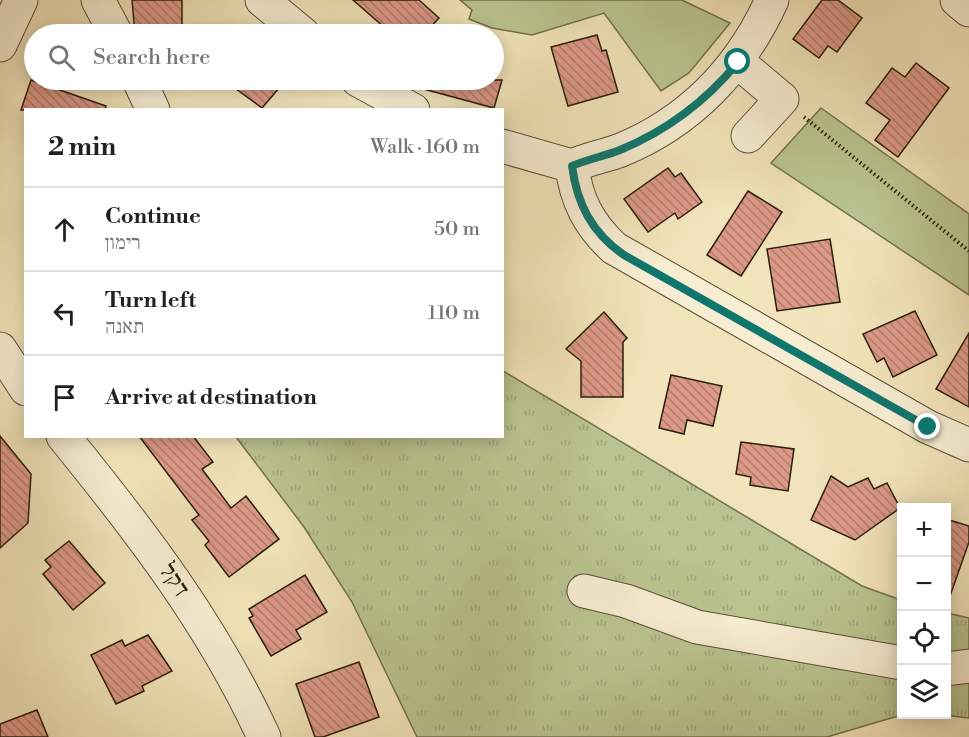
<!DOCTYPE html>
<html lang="en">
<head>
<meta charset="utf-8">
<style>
  :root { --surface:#fff; --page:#f6f6f6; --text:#202124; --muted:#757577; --line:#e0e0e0 }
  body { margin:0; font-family:"Libre Bodoni","Frank Ruhl Libre",serif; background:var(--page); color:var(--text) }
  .controls { position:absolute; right:18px; bottom:18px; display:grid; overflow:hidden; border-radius:0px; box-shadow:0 3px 15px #0003 }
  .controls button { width:54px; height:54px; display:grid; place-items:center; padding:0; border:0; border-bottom:2px solid var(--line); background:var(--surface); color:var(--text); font:30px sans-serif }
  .stop { position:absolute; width:18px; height:18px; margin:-14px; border:4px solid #0f766e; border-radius:50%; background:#fff }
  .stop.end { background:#0f766e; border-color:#fff; box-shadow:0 2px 6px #0008 }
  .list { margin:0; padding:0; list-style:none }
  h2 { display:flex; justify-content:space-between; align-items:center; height:78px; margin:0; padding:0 24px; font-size:26px }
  h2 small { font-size:20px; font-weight:400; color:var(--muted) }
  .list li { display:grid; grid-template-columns:39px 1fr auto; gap:18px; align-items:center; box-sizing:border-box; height:84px; padding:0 24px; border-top:2px solid var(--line) }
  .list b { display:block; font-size:22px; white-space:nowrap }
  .list p { margin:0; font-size:20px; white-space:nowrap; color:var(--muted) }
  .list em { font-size:20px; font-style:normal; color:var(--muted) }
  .icon { flex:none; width:33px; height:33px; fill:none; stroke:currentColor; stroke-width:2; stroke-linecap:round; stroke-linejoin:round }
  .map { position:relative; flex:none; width:969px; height:737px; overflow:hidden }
  .search { position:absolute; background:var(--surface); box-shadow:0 3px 15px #0003; left:24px; top:24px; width:480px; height:66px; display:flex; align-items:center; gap:15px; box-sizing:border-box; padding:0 21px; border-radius:33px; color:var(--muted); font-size:22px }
  .panel { position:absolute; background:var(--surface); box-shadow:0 3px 15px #0003; left:24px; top:108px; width:480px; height:330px; border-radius:0px }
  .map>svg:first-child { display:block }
</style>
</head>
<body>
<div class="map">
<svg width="969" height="737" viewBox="0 0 969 737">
  <defs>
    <pattern id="grass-tufts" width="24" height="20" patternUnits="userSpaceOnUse" patternTransform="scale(1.5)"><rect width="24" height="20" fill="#bac490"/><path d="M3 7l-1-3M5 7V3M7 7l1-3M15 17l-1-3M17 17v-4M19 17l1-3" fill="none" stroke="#a0a87b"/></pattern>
    <pattern id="building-back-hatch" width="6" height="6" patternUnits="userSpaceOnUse" patternTransform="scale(1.5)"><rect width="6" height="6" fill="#dd9987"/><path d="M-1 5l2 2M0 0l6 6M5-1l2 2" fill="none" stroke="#b37c6d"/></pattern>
  </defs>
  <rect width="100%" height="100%" fill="#f2e4ba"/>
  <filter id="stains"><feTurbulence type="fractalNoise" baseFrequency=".00333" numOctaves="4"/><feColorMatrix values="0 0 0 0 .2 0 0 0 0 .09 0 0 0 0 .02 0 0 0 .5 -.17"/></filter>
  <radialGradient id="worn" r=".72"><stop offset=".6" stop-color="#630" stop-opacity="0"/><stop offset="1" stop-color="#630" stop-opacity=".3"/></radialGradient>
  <g fill="url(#grass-tufts)" stroke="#72704e" stroke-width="1.5">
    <path d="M 503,371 L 862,586 L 901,600 L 902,714 L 931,715 L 898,716 L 827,737 L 417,737 L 352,602 L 304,527 L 236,437 L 502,436 Z"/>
    <path d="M 947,613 L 969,618 L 969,718 L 943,715 L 946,714 Z"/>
  </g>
  <g fill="#bac490" stroke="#72704e" stroke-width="1.5">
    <path d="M 460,0 L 682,0 L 730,23 L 689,73 L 661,91 L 604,13 L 532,35 L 492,28 L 469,19 L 472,10 Z"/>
    <path d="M 821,108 L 969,214 L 969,295 L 771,163 Z"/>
  </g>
  <g fill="url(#building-back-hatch)" stroke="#2a1d0d" stroke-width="1.5">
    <path d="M 132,0 L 182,0 L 182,34 L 135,34 Z"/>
    <path d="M 353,0 L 419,0 L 439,18 L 424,34 L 392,34 Z"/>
    <path d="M 822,0 L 838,0 L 862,18 L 837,52 L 828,46 L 819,58 L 793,39 Z"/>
    <path d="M 597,35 L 602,51 L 606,50 L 618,92 L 568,106 L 551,47 Z"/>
    <path d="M 916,63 L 949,88 L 898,157 L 875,140 L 890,120 L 866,103 L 892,68 L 905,77 Z"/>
    <path d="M 31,80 L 106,106 L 105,110 L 21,110 Z"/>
    <path d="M 224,80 L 286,80 L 262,108 Z"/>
    <path d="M 417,80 L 502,80 L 494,108 L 416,87 Z"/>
    <path d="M 668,168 L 675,177 L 681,173 L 702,202 L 678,219 L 675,213 L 648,232 L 624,199 Z"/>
    <path d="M 748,191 L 782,212 L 741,276 L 707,255 Z"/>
    <path d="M 830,239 L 840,302 L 777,311 L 767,249 Z"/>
    <path d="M 915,311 L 937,355 L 893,377 L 884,358 L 877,362 L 863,334 Z"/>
    <path d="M 604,312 L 627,338 L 623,342 L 623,397 L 581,397 L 581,361 L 566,349 Z"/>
    <path d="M 969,333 L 969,407 L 936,389 Z"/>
    <path d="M 671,375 L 722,386 L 713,426 L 687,420 L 684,434 L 659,428 Z"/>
    <path d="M 0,436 L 31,474 L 28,523 L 0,548 Z"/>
    <path d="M 139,436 L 193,436 L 213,462 L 202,469 L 231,508 L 246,496 L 279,539 L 229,577 L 205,545 L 209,541 L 192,520 L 199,515 Z"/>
    <path d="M 741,442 L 794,449 L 788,491 L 750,485 L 751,477 L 736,474 Z"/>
    <path d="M 831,476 L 848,487 L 868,478 L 874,489 L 887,483 L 900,508 L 855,540 L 811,520 Z"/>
    <path d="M 946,519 L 969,526 L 969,542 L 950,596 L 946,596 Z"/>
    <path d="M 69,541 L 105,583 L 73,610 L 43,574 L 51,567 L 45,560 Z"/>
    <path d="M 305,575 L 327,612 L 296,630 L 301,639 L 271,656 L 249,618 L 253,616 L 249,609 Z"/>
    <path d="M 148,635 L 172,671 L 142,686 L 144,691 L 116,704 L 91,655 L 122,640 L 125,646 Z"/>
    <path d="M 359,662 L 379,717 L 323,737 L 315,737 L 296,684 Z"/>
    <path d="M 37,710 L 48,737 L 0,737 L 0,724 Z"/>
  </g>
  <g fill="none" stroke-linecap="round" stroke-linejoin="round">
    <defs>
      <g id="minor">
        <path d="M 98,0 L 116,34"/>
        <path d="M 262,0 L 303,34"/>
        <path d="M 957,0 L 969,10"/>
        <path d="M 0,45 L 21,0"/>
        <path d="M 738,62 L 782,99 L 748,136"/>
        <path d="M 139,80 L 153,110"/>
        <path d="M 358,80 L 413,110"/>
        <path d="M 502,146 L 572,166"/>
        <path d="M 572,166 C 576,200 589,225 614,248 L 928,427 L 969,445"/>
        <path d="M 572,166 C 588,159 605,156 621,150 C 691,121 741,68 772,0"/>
        <path d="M 0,349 L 26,389"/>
        <path d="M 63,436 C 141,532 212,624 264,737"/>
        <path d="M 584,591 L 626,601 L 697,627 L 902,663"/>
        <path d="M 946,669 L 969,666"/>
      </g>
    </defs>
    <use href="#minor" stroke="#5c4f38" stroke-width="35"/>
    <path stroke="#2a1d0d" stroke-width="4" stroke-dasharray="1.5 3" stroke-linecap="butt" d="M 804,117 L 969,251"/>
    <use href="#minor" stroke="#f7edd2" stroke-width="33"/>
  </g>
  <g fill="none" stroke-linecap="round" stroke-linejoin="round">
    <path stroke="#0f766e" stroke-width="8" d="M 738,62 C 707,100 666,131 620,150 C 605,156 588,159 572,166 C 577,204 592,233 624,255 L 928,427"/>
  </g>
  <g text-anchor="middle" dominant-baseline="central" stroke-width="4.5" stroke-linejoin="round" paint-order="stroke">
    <g font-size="24" fill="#2a1d0d" stroke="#f7edd2">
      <text transform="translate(174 580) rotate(56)">דקל</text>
    </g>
  </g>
  <rect width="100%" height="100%" filter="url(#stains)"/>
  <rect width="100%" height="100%" fill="url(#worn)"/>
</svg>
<div class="controls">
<button>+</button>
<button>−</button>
<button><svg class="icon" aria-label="locate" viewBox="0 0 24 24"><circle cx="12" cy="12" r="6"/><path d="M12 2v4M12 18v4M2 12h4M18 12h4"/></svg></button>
<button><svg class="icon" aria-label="layers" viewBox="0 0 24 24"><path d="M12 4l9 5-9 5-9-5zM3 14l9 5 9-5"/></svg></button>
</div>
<div class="stop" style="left:738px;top:62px"></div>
<div class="stop end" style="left:928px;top:427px"></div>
<div class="search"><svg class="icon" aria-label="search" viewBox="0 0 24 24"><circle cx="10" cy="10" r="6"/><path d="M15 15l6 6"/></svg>Search here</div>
<section class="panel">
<h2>2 min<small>Walk · 160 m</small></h2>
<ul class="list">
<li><svg class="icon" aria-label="ahead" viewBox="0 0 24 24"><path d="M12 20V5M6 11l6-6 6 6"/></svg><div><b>Continue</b><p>רימון</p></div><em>50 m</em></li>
<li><svg class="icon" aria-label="left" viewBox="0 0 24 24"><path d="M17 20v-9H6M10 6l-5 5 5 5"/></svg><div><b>Turn left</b><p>תאנה</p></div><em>110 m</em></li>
<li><svg class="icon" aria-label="arrive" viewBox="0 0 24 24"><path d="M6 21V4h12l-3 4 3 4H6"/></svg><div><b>Arrive at destination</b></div></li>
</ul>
</section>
</div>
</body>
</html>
